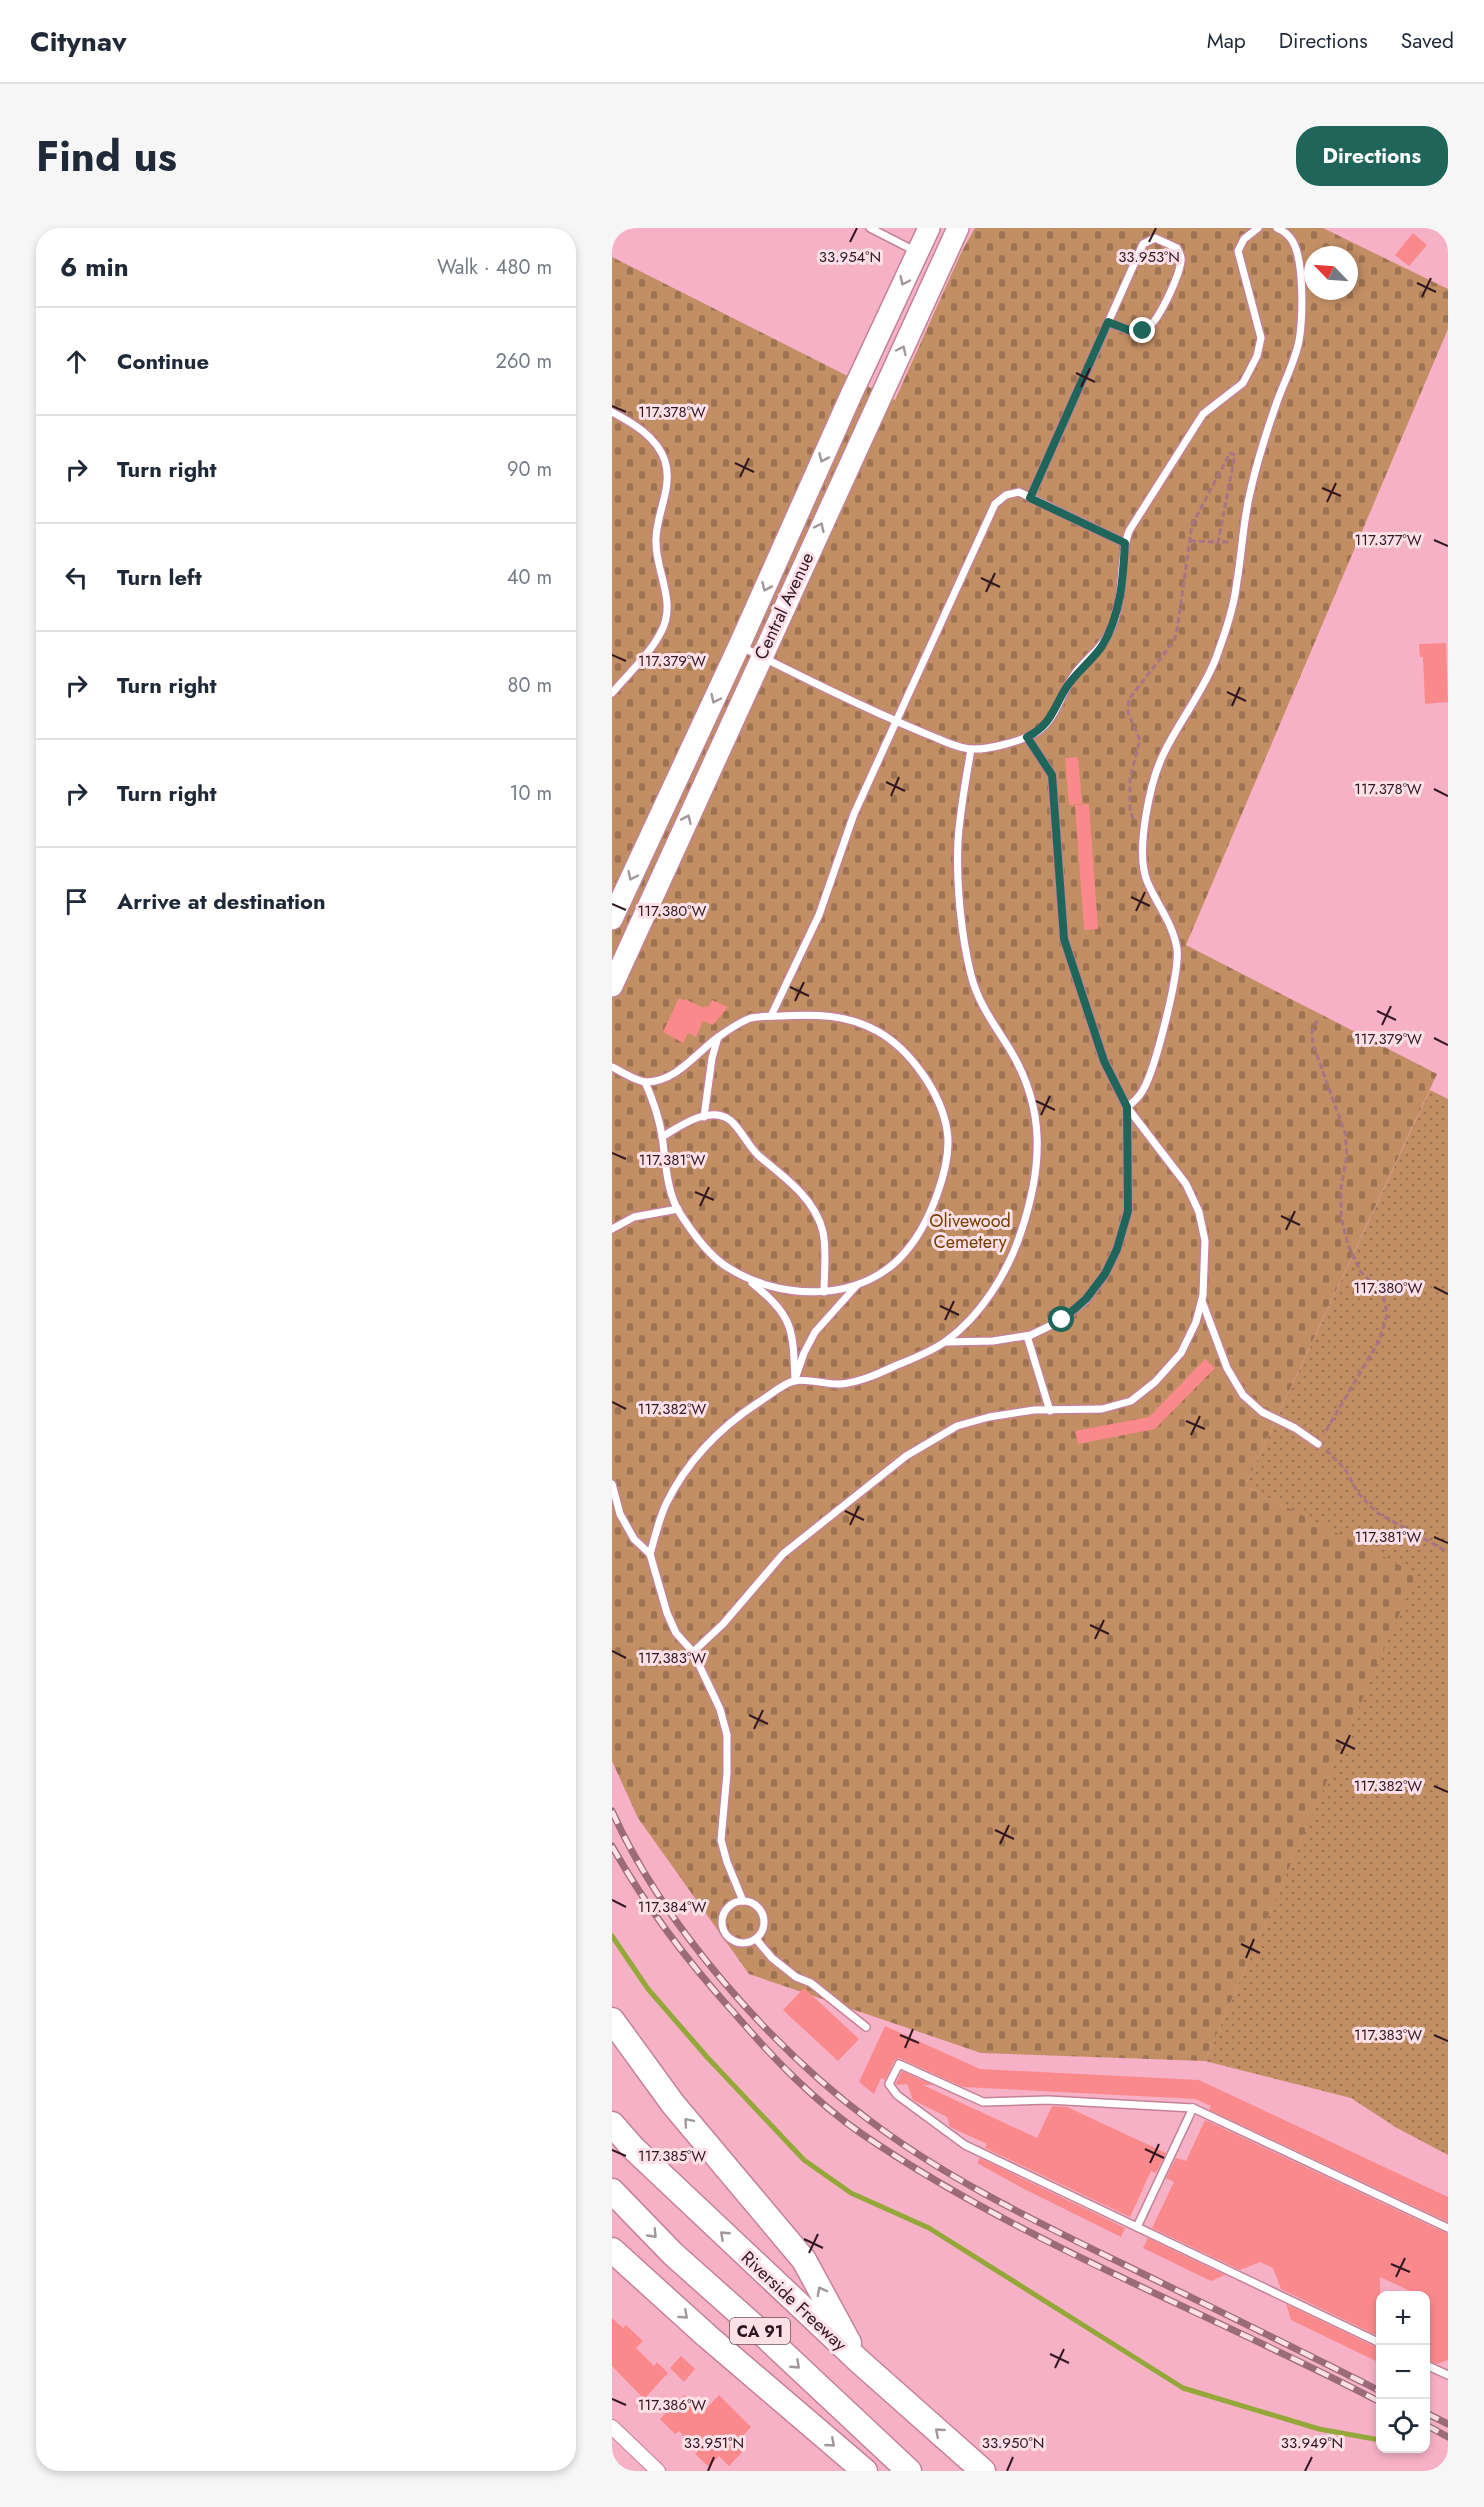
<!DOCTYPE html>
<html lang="en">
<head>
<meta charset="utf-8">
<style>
  :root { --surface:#fff; --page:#f6f6f7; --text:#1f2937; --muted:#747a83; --line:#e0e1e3; --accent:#1f6559 }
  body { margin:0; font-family:Jost,sans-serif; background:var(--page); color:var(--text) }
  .controls { position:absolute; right:18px; bottom:18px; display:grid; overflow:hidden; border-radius:12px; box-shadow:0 3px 9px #0003 }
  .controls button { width:54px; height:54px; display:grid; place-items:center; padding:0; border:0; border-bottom:2px solid var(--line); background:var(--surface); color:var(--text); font:30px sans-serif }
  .compass { position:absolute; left:692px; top:18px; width:54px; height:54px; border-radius:50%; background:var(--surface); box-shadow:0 3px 9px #0003; rotate:295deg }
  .stop { position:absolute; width:18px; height:18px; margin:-14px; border:4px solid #1f6559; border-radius:50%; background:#fff }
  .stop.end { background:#1f6559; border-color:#fff; box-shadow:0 2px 6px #0008 }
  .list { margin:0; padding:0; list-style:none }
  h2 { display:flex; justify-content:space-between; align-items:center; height:78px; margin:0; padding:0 24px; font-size:26px }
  h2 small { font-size:20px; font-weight:400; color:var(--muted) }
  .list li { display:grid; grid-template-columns:39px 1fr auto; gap:18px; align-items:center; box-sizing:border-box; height:108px; padding:0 24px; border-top:2px solid var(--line) }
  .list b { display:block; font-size:22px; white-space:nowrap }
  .list em { font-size:20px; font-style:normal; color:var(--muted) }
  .icon { flex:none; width:33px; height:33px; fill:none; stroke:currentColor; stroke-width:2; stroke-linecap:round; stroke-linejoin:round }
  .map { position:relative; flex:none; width:836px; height:2243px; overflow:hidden; border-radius:24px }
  header { display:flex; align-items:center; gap:36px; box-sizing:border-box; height:84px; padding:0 30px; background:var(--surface); border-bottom:2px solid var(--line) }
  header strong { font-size:28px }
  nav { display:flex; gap:33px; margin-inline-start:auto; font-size:21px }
  .intro { display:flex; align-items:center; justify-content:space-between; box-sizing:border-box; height:144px; padding:0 36px }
  h1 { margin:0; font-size:42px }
  .button { padding:15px 27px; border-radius:24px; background:var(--accent); color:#fff; font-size:21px; font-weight:700 }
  main { display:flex; gap:36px; padding:0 36px }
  aside { flex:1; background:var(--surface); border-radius:24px; box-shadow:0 3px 9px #0003 }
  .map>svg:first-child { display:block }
</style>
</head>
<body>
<header>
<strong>Citynav</strong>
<nav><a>Map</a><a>Directions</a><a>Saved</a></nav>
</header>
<div class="intro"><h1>Find us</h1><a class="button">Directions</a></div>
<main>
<aside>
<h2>6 min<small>Walk · 480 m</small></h2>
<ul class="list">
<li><svg class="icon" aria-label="ahead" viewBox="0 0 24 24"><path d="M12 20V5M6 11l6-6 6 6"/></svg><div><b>Continue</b></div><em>260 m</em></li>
<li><svg class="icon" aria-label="right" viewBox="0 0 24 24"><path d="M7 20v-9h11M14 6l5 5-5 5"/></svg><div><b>Turn right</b></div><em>90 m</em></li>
<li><svg class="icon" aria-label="left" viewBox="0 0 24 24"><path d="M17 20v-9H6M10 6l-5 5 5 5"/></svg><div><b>Turn left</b></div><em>40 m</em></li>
<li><svg class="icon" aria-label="right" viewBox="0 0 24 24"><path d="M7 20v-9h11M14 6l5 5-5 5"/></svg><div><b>Turn right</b></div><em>80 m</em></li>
<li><svg class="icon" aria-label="right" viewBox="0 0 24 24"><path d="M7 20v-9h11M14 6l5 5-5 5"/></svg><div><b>Turn right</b></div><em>10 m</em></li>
<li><svg class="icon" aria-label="arrive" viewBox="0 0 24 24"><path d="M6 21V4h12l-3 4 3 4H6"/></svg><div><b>Arrive at destination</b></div></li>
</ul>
</aside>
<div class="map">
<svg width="836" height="2243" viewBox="0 0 836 2243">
  <defs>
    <pattern id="grass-dots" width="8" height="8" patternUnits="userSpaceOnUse" patternTransform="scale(1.5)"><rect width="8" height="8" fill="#c28e64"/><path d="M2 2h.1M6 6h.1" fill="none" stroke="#9e7352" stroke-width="1.8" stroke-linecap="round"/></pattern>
    <pattern id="cemetery-stones" width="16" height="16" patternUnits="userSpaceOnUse" patternTransform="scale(1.5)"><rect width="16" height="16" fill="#c28e64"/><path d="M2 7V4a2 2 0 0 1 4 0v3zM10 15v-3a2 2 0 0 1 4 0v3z" fill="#9e7352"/></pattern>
  </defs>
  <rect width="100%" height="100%" fill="#f7b1c7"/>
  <path fill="url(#grass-dots)" d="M 818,862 L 836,871 L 836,1927 L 785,1900 L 739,1870 L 593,1833 L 804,1347 L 633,1258 Z"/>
  <path fill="url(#cemetery-stones)" fill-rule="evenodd" d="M 363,0 L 711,0 L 836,61 L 836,101 L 574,717 L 825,846 L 633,1258 L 805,1346 L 593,1833 L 369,1825 L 137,1746 L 26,1590 L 0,1533 L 0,29 L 283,172 L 350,23 ZM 701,27 L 737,27 L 737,63 L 701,63 Z"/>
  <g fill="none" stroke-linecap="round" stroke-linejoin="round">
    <path stroke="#93a838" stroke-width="5" d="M 0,1708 L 36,1761 L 95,1829 L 192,1932 L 239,1965 L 317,2000 L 571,2160 L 707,2201 L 768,2212"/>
  </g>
  <g fill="#fa898c">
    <path d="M 801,5 L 815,17 L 797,38 L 783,27 Z"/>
    <path d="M 834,415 L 836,474 L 813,476 L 811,429 L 808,429 L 807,416 Z"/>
    <path d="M 466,529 L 470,576 L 457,577 L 453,530 Z"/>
    <path d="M 477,576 L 486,701 L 472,702 L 463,577 Z"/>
    <path d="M 67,770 L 72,773 L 73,771 L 92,780 L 93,778 L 96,779 L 100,772 L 116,779 L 101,797 L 91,793 L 84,809 L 76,805 L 71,815 L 51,804 Z"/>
    <path d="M 593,1131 L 603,1140 L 543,1201 L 466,1216 L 463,1203 L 537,1189 Z"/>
    <path d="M 192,1760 L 247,1811 L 226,1833 L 171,1782 Z"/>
    <path d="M 273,1798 L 368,1841 L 587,1852 L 836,1969 L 836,1994 L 597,1882 L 599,1878 L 583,1871 L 351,1859 L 287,1830 L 282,1833 L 273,1852 L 269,1850 L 262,1866 L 247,1854 Z"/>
    <path d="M 290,1843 L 321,1857 L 311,1857 L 425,1910 L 440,1878 L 455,1879 L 554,1925 L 544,1945 L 539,1943 L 518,1989 L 373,1920 L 375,1916 L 338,1899 L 335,1889 L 301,1872 L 295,1856 L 285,1857 L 284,1855 Z"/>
    <path d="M 593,1892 L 836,2006 L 836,2132 L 825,2136 L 813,2131 L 813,2067 L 807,2067 L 768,2049 L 768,2109 L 669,2061 L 661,2040 L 648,2034 L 628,2042 L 540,2000 L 562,1954 L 554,1950 L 564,1930 L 574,1933 Z"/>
    <path d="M 368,1930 L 513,2000 L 509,2009 L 412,1961 L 365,1935 Z"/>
    <path d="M 536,2010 L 613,2047 L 599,2053 L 531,2020 Z"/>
    <path d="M 674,2076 L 768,2121 L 768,2135 L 679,2092 Z"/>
    <path d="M 0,2090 L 11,2100 L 14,2097 L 31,2113 L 24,2120 L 42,2138 L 45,2134 L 56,2145 L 32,2171 L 0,2138 Z"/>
    <path d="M 69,2128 L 83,2141 L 72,2154 L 58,2140 Z"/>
    <path d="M 72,2167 L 90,2185 L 107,2167 L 139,2199 L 126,2213 L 134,2220 L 117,2238 L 107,2228 L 97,2239 L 83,2226 L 86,2223 L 67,2203 L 63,2206 L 48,2191 Z"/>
  </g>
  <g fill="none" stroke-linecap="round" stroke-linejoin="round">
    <defs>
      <g id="service">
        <path d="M 258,0 L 303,23"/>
        <path d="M 0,184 C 21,195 45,209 53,233 C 61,259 45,284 44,310 C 42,342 66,373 49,404 C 38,426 16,446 0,465"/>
        <path d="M 418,270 L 531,16 L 543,10 L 565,20 C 567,24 570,28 569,33 C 567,48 546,97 532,102 C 521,107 507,98 496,94"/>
        <path d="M 130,419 C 190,449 250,479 312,505 C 326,510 343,520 359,521 C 377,522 410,513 425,504 C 444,492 449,465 462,447 C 474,430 489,422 499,401 C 513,370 506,334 517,303 L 591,186 L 631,155 L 645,128 L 649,110 L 626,23 L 632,11 L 646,0"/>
        <path d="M 159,788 L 207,687 L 242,586 L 383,276 L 394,267 L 407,264 L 513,315"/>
        <path d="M 0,839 C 9,843 25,854 35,854 C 65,853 84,825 106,809 C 115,803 129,793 139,790 C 148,788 159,788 168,788 C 203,786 234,786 265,803 C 298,821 329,865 335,902 C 341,937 317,996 295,1022 C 252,1076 166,1074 112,1037 C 95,1025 80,1004 69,987 C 54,965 54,934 50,908 C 47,889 41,872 33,854"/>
        <path d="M 92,889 L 100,830 L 106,809"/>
        <path d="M 50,909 C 68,898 97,877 118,892 C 129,901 136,918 147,928 C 172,949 203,970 211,1004 C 215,1023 212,1044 212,1064"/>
        <path d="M 0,1001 L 22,989 L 66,981"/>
        <path d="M 140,1055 C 182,1089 181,1101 183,1153"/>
        <path d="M 590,1073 L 615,1140 L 631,1167 L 650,1184 L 683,1200 L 706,1216"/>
        <path d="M 415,1108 L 438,1183"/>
        <path d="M 333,1114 L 381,1113 L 419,1107 L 450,1092 L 474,1072 L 493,1046 L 505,1021 L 516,983 L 515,879 L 492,833 L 452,711 L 440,547 L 415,509"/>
        <path d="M 184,1148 L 192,1125 L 203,1104 L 245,1057"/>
        <path d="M 0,1256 L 8,1286 L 22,1311 L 38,1326 L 55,1385 L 64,1405 L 81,1424 L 108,1481 L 115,1507 L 115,1545 L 109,1612 L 115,1634 L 131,1673"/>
        <path d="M 38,1326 C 43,1309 47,1291 54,1276 C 75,1233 107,1200 147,1174 C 157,1168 170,1156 182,1153 C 196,1150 214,1157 229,1156 C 248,1154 266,1146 283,1138 C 300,1131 319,1124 334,1113 C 369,1088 396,1044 409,1004 C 431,938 434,880 397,820 C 382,796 366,775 359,747 C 349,707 344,654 346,613 C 348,582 354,551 359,521"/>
        <path d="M 81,1424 L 111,1396 L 171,1326 L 294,1228 L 345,1198 L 377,1189 L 422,1182 L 490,1181 L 519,1173 L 543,1154 L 569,1125 L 584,1094 L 591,1067 L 593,1013 L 587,984 L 574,956 L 515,879 C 522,874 527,869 531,862 C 543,842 568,744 565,721 C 561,695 545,677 535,653 C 523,623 538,553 552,525 C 568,492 591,464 604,430 C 613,405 622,380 625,353 C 630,324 631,294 638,265 C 645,233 655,202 666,171 C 673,152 683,133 687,113 C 691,90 692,37 682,16 C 679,9 672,3 665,0"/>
        <circle cx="131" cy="1694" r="21"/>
        <path d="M 144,1711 L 160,1730 L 184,1749 L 199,1755 L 254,1799"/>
        <path d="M 525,1999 L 581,1880"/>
        <path d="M 768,2115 L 353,1917 L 285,1867 L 277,1856 L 287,1836 L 371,1874 L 436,1872 L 581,1880 L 836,2000"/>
        <path d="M 814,2137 L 836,2147"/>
      </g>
      <path id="minor" d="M 0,2199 L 46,2243"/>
      <g id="primary">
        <path d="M 0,691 L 127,418 L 239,167 L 317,0"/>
        <path d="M 0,758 L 346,0"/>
      </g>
      <g id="motorway">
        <path d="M 0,1792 L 61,1876 L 192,2032 L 237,2115"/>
        <path d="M 0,1896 L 21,1920 L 247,2133 L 371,2243"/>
        <path d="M 0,1963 L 61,2026 L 153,2108 L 297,2243"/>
        <path d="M 0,2022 L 95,2108 L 253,2243"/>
      </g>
    </defs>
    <use href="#service" stroke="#c48297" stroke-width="10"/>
    <use href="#minor" stroke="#c48297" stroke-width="16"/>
    <use href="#primary" stroke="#c48297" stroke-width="24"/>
    <use href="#motorway" stroke="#c48297" stroke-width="27"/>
    <g stroke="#a97585" stroke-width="3" stroke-dasharray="6 3" stroke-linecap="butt">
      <path d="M 578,313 L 606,314"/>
      <path d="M 521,591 L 518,582 L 518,550 L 528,512 L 516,485 L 517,471 L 562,413 L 565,402 L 580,297 L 618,225 L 623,227 L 606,314 L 618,314"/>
      <path d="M 705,792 L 700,805 L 701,816 L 733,905 L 735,927 L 729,959 L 729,989 L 736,1017 L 749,1044 L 771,1066 L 775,1087 L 767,1113 L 712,1206"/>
      <path d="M 714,1222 L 733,1241 L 746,1265 L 764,1284 L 836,1324"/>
    </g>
    <use href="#service" stroke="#fff" stroke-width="7"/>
    <use href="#minor" stroke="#fff" stroke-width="14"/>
    <use href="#primary" stroke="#fff" stroke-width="21"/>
    <use href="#motorway" stroke="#fff" stroke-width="24"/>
    <defs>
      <g id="rail">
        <path d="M 0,1583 C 51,1697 157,1817 257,1892 C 335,1951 423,1993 511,2036 C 597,2078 683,2120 768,2163"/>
        <path d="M 0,1618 C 34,1679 76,1734 123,1786 C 161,1830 202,1873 250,1906 C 412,2016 596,2084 768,2174"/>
        <path d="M 814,2185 L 836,2196"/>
        <path d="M 814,2197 L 836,2209"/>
      </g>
    </defs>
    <use href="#rail" stroke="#9c6b7a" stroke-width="7"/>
    <use href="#rail" stroke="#fde0e8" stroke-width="4.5" stroke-dasharray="14" stroke-linecap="butt"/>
  </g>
  <defs><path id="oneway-chevron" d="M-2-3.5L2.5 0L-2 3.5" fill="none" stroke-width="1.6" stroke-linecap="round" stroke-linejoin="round" transform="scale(1.5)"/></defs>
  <g stroke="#a2979b">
    <use href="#oneway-chevron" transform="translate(292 53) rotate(115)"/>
    <use href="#oneway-chevron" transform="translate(290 122) rotate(-65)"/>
    <use href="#oneway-chevron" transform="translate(211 230) rotate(114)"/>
    <use href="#oneway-chevron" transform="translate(208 299) rotate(-65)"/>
    <use href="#oneway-chevron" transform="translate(154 359) rotate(114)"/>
    <use href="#oneway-chevron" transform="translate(103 471) rotate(115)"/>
    <use href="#oneway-chevron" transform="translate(75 591) rotate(-66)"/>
    <use href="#oneway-chevron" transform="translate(20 648) rotate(115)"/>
    <use href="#oneway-chevron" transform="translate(76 1894) rotate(-130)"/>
    <use href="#oneway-chevron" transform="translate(41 2006) rotate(46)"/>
    <use href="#oneway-chevron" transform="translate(112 2007) rotate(-137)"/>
    <use href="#oneway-chevron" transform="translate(209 2063) rotate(-118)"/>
    <use href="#oneway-chevron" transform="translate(72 2087) rotate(42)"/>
    <use href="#oneway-chevron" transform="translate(184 2137) rotate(43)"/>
    <use href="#oneway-chevron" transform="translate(327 2204) rotate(-139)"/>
    <use href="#oneway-chevron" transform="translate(219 2215) rotate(41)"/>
  </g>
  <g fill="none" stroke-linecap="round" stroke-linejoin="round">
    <path stroke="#1f6559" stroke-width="8" d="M 450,1092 L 474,1071 L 493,1046 L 505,1021 L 516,983 L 515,879 L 492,833 L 452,711 L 440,547 L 415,509 C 439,497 441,481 454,460 C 464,444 480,433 490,418 C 509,387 511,350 513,315 L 418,270 L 496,94 L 519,103 L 531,103"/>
  </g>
  <path fill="none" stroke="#311820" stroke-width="2" d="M 238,14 L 245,0M 537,14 L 544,0M 805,55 L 824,64M 810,69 L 819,50M 464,145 L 483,154M 469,159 L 478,140M 0,178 L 14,184M 123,235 L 142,244M 128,249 L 137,230M 710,260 L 729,268M 715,274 L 724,255M 822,312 L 836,318M 369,350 L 388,359M 374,364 L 383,345M 0,427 L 14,433M 615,464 L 634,473M 620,478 L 628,459M 274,554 L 293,563M 822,561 L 836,568M 279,568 L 287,549M 519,669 L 538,678M 0,676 L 14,682M 524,683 L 533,664M 178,759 L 197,768M 183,773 L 192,754M 765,783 L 784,792M 770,797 L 779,778M 822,810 L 836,817M 424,873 L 443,882M 429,887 L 438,868M 0,925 L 14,931M 83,964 L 102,972M 88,978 L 97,959M 669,988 L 688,997M 674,1002 L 683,983M 822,1059 L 836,1066M 328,1078 L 347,1087M 333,1092 L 342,1073M 0,1174 L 14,1181M 574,1193 L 593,1201M 579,1207 L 588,1188M 233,1283 L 252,1292M 238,1297 L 247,1278M 822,1309 L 836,1315M 478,1397 L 497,1406M 483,1411 L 492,1392M 0,1423 L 14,1430M 137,1487 L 156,1496M 142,1501 L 151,1482M 724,1512 L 743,1521M 729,1526 L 738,1507M 822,1558 L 836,1564M 383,1602 L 402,1611M 388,1616 L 397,1597M 0,1672 L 14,1679M 629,1716 L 648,1725M 634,1730 L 642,1711M 288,1807 L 307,1815M 822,1807 L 836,1813M 293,1820 L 301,1801M 533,1921 L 552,1930M 0,1922 L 14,1928M 538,1935 L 547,1916M 192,2011 L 211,2020M 197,2025 L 206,2006M 779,2036 L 798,2044M 784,2049 L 793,2030M 438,2126 L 457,2135M 443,2140 L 452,2121M 0,2171 L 14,2177M 96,2243 L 102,2229M 395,2243 L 401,2229M 693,2243 L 700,2229"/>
  <g text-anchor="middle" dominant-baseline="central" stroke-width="6" stroke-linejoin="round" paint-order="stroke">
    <rect fill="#fde0e8" stroke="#6e545c" stroke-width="1.5" x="118" y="2090" width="60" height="26" rx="4.5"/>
    <g font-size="16" font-weight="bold" fill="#311820">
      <text x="148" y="2103">CA 91</text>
    </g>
    <g font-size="18" fill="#311820" stroke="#fde0e8">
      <text transform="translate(172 378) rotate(-65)">Central Avenue</text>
      <text transform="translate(182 2073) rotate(43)">Riverside Freeway</text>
    </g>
    <g font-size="18" fill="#763f01" stroke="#fde0e8">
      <text x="358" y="993">Olivewood<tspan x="358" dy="21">Cemetery</tspan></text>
    </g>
  </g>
  <g font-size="15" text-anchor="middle" fill="#311820" stroke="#fde0e8" stroke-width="6" stroke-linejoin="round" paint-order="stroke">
    <text x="238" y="34">33.954°N</text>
    <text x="537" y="34">33.953°N</text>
    <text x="60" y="189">117.378°W</text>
    <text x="776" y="317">117.377°W</text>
    <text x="60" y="438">117.379°W</text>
    <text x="776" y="566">117.378°W</text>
    <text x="60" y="688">117.380°W</text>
    <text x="776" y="816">117.379°W</text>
    <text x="60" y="937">117.381°W</text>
    <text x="776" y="1065">117.380°W</text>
    <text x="60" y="1186">117.382°W</text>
    <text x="776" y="1314">117.381°W</text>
    <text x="60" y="1435">117.383°W</text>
    <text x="776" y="1563">117.382°W</text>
    <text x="60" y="1684">117.384°W</text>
    <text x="776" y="1812">117.383°W</text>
    <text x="60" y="1933">117.385°W</text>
    <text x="60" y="2182">117.386°W</text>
    <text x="102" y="2220">33.951°N</text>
    <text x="401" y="2220">33.950°N</text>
    <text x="700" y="2220">33.949°N</text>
  </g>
</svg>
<div class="controls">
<button>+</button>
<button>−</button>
<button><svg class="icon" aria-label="locate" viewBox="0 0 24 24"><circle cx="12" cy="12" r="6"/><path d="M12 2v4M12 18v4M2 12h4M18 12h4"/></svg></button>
</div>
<svg class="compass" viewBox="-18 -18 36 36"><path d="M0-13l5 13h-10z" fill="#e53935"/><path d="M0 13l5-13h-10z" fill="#747a83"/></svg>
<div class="stop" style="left:450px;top:1092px"></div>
<div class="stop end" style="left:531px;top:103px"></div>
</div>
</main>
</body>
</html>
